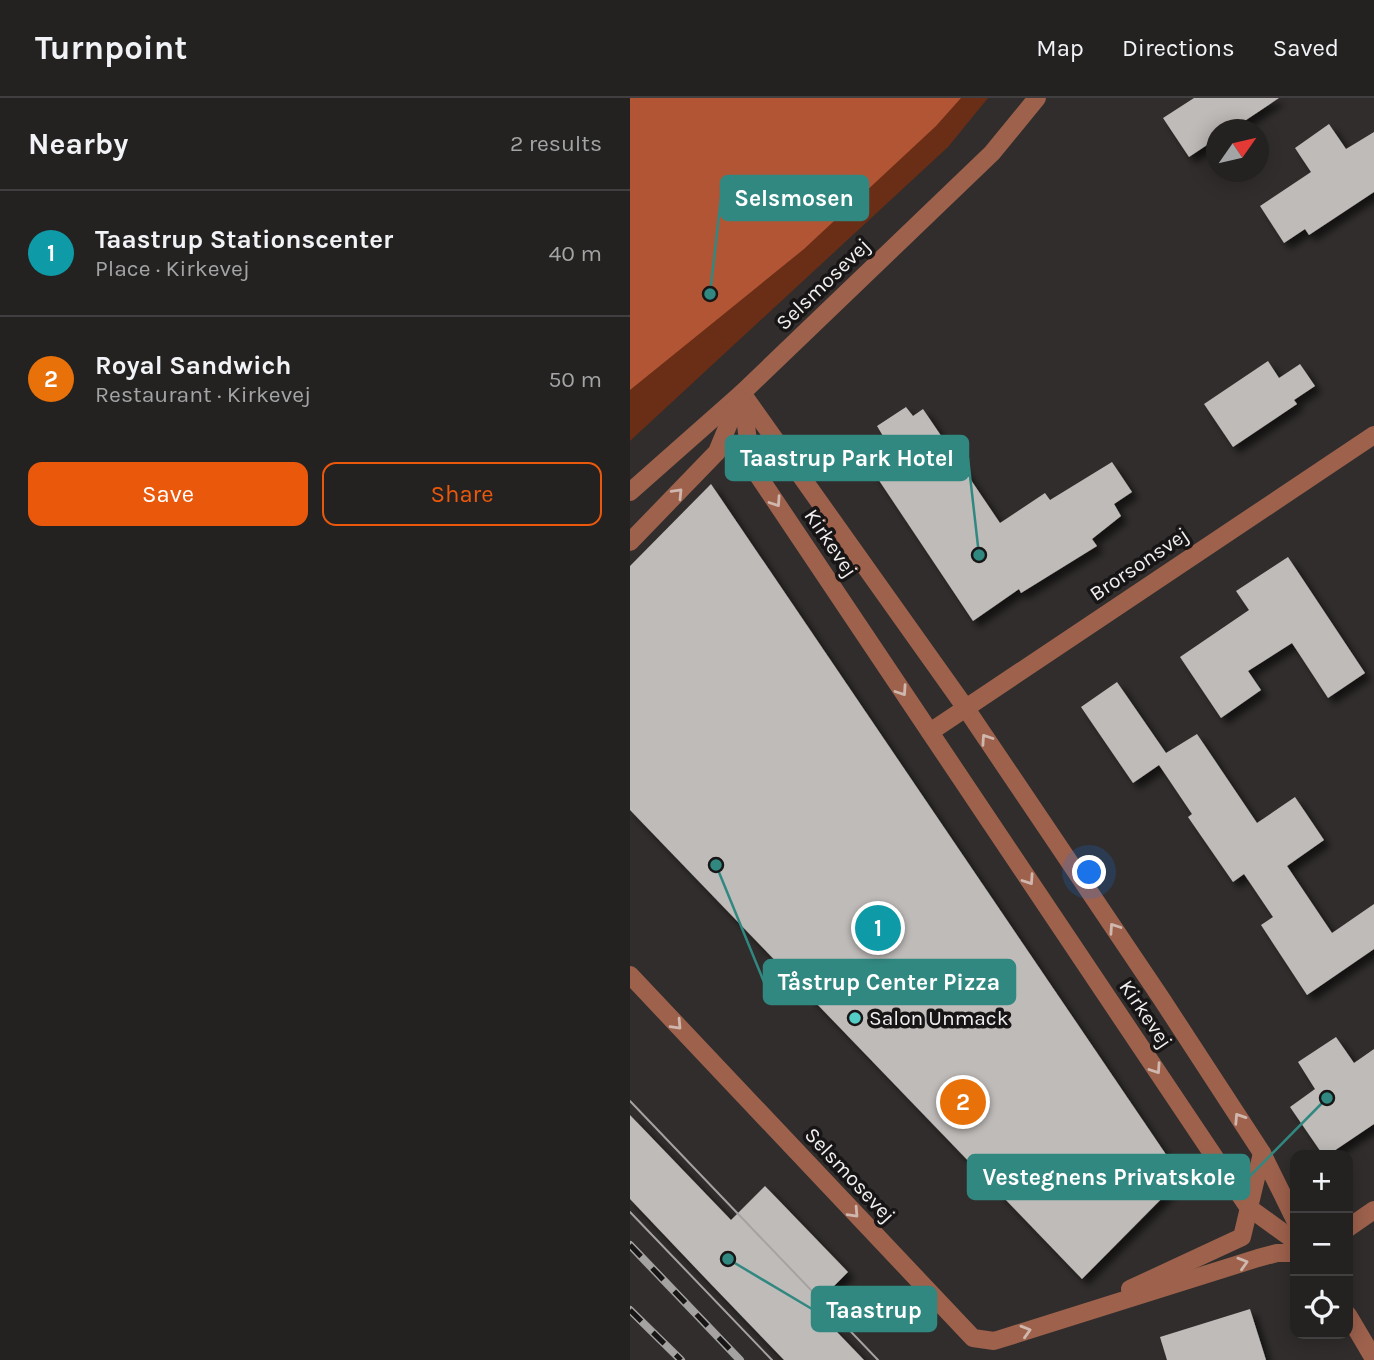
<!DOCTYPE html>
<html lang="en">
<head>
<meta charset="utf-8">
<style>
  :root { --surface:#242221; --page:#2c2a2a; --text:#f1f3f6; --muted:#a3a4a5; --line:#413f3f; --accent:#ea580c }
  body { margin:0; font-family:Karla,sans-serif; background:var(--page); color:var(--text) }
  .controls { position:absolute; right:21px; bottom:21px; display:grid; overflow:hidden; border-radius:14px; box-shadow:0 4px 18px #0003 }
  .controls button { width:63px; height:63px; display:grid; place-items:center; padding:0; border:0; border-bottom:2px solid var(--line); background:var(--surface); color:var(--text); font:35px sans-serif }
  .compass { position:absolute; left:576px; top:21px; width:63px; height:63px; border-radius:50%; background:var(--surface); box-shadow:0 4px 18px #0003; rotate:56deg }
  .you { position:absolute; left:460px; top:775px; width:24px; height:24px; margin:-18px; border:5px solid #fff; border-radius:50%; background:#1a73e8; box-shadow:0 0 0 10px #1a73e833 }
  .badge { display:grid; place-items:center; width:46px; height:46px; border-radius:50%; background:var(--accent); color:#fff; font-size:23px; font-weight:700 }
  .pin { position:absolute; translate:-50% -50%; border:4px solid #fff; box-shadow:0 2px 7px #0006 }
  .list { margin:0; padding:0; list-style:none }
  h2 { display:flex; justify-content:space-between; align-items:center; height:91px; margin:0; padding:0 28px; font-size:30px }
  h2 small { font-size:23px; font-weight:400; color:var(--muted) }
  .list li { display:grid; grid-template-columns:46px 1fr auto; gap:21px; align-items:center; box-sizing:border-box; height:126px; padding:0 28px; border-top:2px solid var(--line) }
  .list b { display:block; font-size:26px; white-space:nowrap }
  .list p { margin:0; font-size:23px; white-space:nowrap; color:var(--muted) }
  .list em { font-size:23px; font-style:normal; color:var(--muted) }
  .actions { display:flex; gap:14px; padding:21px 28px }
  .actions a { flex:1; padding:16px 0; border:2px solid var(--accent); border-radius:14px; text-align:center; font-size:24px; color:var(--accent) }
  .actions .main { background:var(--accent); color:#fff }
  .icon { flex:none; width:38px; height:38px; fill:none; stroke:currentColor; stroke-width:2; stroke-linecap:round; stroke-linejoin:round }
  .map { position:relative; flex:none; width:744px; height:1262px; overflow:hidden }
  header { display:flex; align-items:center; gap:42px; box-sizing:border-box; height:98px; padding:0 35px; background:var(--surface); border-bottom:2px solid var(--line) }
  header strong { font-size:33px }
  nav { display:flex; gap:38px; margin-inline-start:auto; font-size:24px }
  main { display:flex }
  aside { flex:1; background:var(--surface) }
  .map>svg:first-child { display:block }
</style>
</head>
<body>
<header>
<strong>Turnpoint</strong>
<nav><a>Map</a><a>Directions</a><a>Saved</a></nav>
</header>
<main>
<aside>
<h2>Nearby<small>2 results</small></h2>
<ul class="list">
<li><span class="badge" style="background:#0f9aa8">1</span><div><b>Taastrup Stationscenter</b><p>Place · Kirkevej</p></div><em>40 m</em></li>
<li><span class="badge" style="background:#e8710a">2</span><div><b>Royal Sandwich</b><p>Restaurant · Kirkevej</p></div><em>50 m</em></li>
</ul>
<div class="actions"><a class="main">Save</a><a>Share</a></div>
</aside>
<div class="map">
<svg width="744" height="1262" viewBox="0 0 744 1262">
  <defs>
    <filter id="shadow"><feDropShadow dx="6" dy="6" stdDeviation="3.5" flood-color="#0009"/></filter>
  </defs>
  <rect width="100%" height="100%" fill="#302d2c"/>
  <path fill="#6a2d16" d="M 0,0 L 358,0 L 318,49 L 0,343 Z"/>
  <path fill="#b15534" d="M 0,0 L 331,0 L 306,28 L 174,151 L 0,292 Z"/>
  <g fill="#bfbbb9" filter="url(#shadow)">
    <path d="M 564,0 L 649,0 L 601,32 L 586,32 L 586,41 L 559,59 L 533,20 Z"/>
    <path d="M 699,26 L 716,51 L 744,34 L 744,94 L 679,137 L 675,131 L 654,145 L 630,108 L 681,74 L 665,50 Z"/>
    <path d="M 638,263 L 649,280 L 670,266 L 685,288 L 664,302 L 667,306 L 603,349 L 574,306 Z"/>
    <path d="M 276,309 L 283,318 L 293,311 L 370,425 L 415,395 L 420,402 L 482,364 L 502,394 L 484,406 L 491,418 L 462,441 L 467,448 L 391,495 L 389,491 L 343,523 L 230,354 L 253,338 L 247,328 Z"/>
    <path d="M 81,386 L 552,1080 L 452,1181 L 0,712 L 0,468 Z"/>
    <path d="M 658,459 L 735,575 L 698,600 L 662,545 L 618,573 L 631,592 L 591,620 L 550,559 L 619,512 L 606,493 Z"/>
    <path d="M 487,584 L 536,655 L 567,636 L 627,725 L 665,699 L 694,742 L 657,768 L 702,835 L 744,806 L 744,851 L 677,897 L 631,827 L 643,819 L 614,776 L 603,784 L 558,719 L 562,716 L 529,667 L 503,685 L 451,609 Z"/>
    <path d="M 706,939 L 724,965 L 744,951 L 744,1026 L 698,1057 L 693,1057 L 660,1009 L 685,991 L 668,964 Z"/>
    <path d="M 0,1017 L 101,1122 L 135,1088 L 218,1174 L 183,1209 L 234,1262 L 154,1262 L 77,1182 L 0,1101 Z"/>
    <path d="M 620,1211 L 636,1262 L 537,1262 L 530,1239 Z"/>
  </g>
  <g fill="none" stroke-linecap="round" stroke-linejoin="round">
    <g stroke="#9d614c" stroke-width="18">
      <path d="M 112,295 L 121,367 L 618,1109 L 665,1143"/>
      <path d="M 114,298 L 335,609 L 531,900 L 632,1055 L 665,1122"/>
      <path d="M 0,394 L 112,295 L 362,55 L 407,0"/>
      <path d="M 0,444 L 87,354 L 109,301"/>
      <path d="M 300,634 L 744,337"/>
      <path d="M 0,877 L 343,1240 L 364,1243 L 628,1160 L 647,1155 L 665,1155"/>
      <path d="M 718,1130 L 744,1112"/>
      <path d="M 500,1191 L 612,1139 L 632,1055"/>
      <path d="M 718,1217 L 744,1261"/>
    </g>
    <g stroke="#a5a3a2" stroke-width="2">
      <path d="M 0,1003 L 248,1262"/>
      <path d="M 0,1114 L 142,1262"/>
    </g>
    <defs>
      <g id="rail">
        <path d="M 0,1147 L 110,1262"/>
        <path d="M 0,1212 L 51,1262"/>
      </g>
    </defs>
    <use href="#rail" stroke="#a5a3a2" stroke-width="8"/>
    <use href="#rail" stroke="#171515" stroke-width="5" stroke-dasharray="16" stroke-linecap="butt"/>
  </g>
  <defs><path id="oneway-chevron" d="M-2-3.5L2.5 0L-2 3.5" fill="none" stroke-width="1.6" stroke-linecap="round" stroke-linejoin="round" transform="scale(1.75)"/></defs>
  <g stroke="#d0b7ae">
    <use href="#oneway-chevron" transform="translate(48 395) rotate(-46)"/>
    <use href="#oneway-chevron" transform="translate(146 404) rotate(56)"/>
    <use href="#oneway-chevron" transform="translate(272 593) rotate(56)"/>
    <use href="#oneway-chevron" transform="translate(356 641) rotate(-124)"/>
    <use href="#oneway-chevron" transform="translate(399 782) rotate(56)"/>
    <use href="#oneway-chevron" transform="translate(484 830) rotate(-124)"/>
    <use href="#oneway-chevron" transform="translate(47 927) rotate(47)"/>
    <use href="#oneway-chevron" transform="translate(526 971) rotate(56)"/>
    <use href="#oneway-chevron" transform="translate(609 1020) rotate(-123)"/>
    <use href="#oneway-chevron" transform="translate(224 1115) rotate(47)"/>
    <use href="#oneway-chevron" transform="translate(613 1165) rotate(-17)"/>
    <use href="#oneway-chevron" transform="translate(396 1233) rotate(-17)"/>
  </g>
  <circle fill="#54cdc7" stroke="#171515" stroke-width="2.5" cx="225" cy="920" r="7"/>
  <g text-anchor="middle" dominant-baseline="central" stroke-width="7" stroke-linejoin="round" paint-order="stroke">
    <g font-size="21" fill="#f2f0ef" stroke="#171515">
      <text transform="translate(193 186) rotate(-44)">Selsmosevej</text>
      <text transform="translate(201 445) rotate(56)">Kirkevej</text>
      <text transform="translate(509 466) rotate(-34)">Brorsonsvej</text>
      <text transform="translate(516 916) rotate(56)">Kirkevej</text>
      <text transform="translate(220 1077) rotate(47)">Selsmosevej</text>
    </g>
    <g font-size="21" fill="#f2f0ef" stroke="#171515" text-anchor="start">
      <text x="239" y="920">Salon Unmack</text>
    </g>
  </g>
  <path fill="none" stroke="#318881" stroke-width="2.5" d="M80 196L91 100M349 457L338 360M86 767L134 884M697 1000L619 1079M98 1161L182 1211"/>
  <g fill="#318881" stroke="#171515" stroke-width="2.5">
    <circle cx="80" cy="196" r="7"/>
    <circle cx="349" cy="457" r="7"/>
    <circle cx="86" cy="767" r="7"/>
    <circle cx="697" cy="1000" r="7"/>
    <circle cx="98" cy="1161" r="7"/>
  </g>
  <g fill="#318881" stroke="#318881" stroke-width="2.5">
    <rect x="91" y="78" width="147" height="44" rx="7"/>
    <rect x="96" y="338" width="242" height="44" rx="7"/>
    <rect x="134" y="862" width="251" height="44" rx="7"/>
    <rect x="338" y="1057" width="281" height="44" rx="7"/>
    <rect x="182" y="1189" width="124" height="44" rx="7"/>
  </g>
  <g font-size="23" text-anchor="middle" font-weight="bold" fill="#fff">
    <text x="164" y="108">Selsmosen</text>
    <text x="217" y="368">Taastrup Park Hotel</text>
    <text x="259" y="892">Tåstrup Center Pizza</text>
    <text x="479" y="1087">Vestegnens Privatskole</text>
    <text x="244" y="1220">Taastrup</text>
  </g>
</svg>
<div class="controls">
<button>+</button>
<button>−</button>
<button><svg class="icon" aria-label="locate" viewBox="0 0 24 24"><circle cx="12" cy="12" r="6"/><path d="M12 2v4M12 18v4M2 12h4M18 12h4"/></svg></button>
</div>
<svg class="compass" viewBox="-18 -18 36 36"><path d="M0-13l5 13h-10z" fill="#e53935"/><path d="M0 13l5-13h-10z" fill="#a3a4a5"/></svg>
<div class="you"></div>
<div class="pin badge" style="left:248px;top:830px;background:#0f9aa8">1</div>
<div class="pin badge" style="left:333px;top:1004px;background:#e8710a">2</div>
</div>
</main>
</body>
</html>
